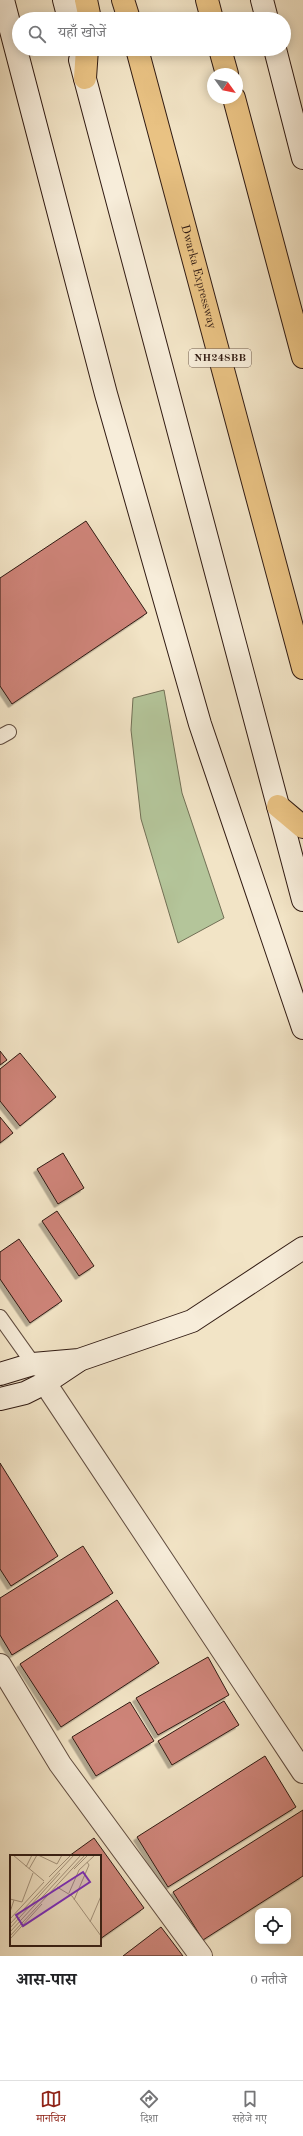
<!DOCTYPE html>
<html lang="hi">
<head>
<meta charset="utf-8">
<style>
  :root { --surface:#fff; --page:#f6f6f6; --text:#202124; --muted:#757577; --line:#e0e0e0; --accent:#8f2418 }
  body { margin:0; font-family:"Old Standard TT","Noto Serif Devanagari",serif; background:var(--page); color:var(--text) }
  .controls { position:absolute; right:12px; bottom:12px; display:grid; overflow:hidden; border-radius:8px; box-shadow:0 2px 10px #0003 }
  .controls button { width:36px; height:36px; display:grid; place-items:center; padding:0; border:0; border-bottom:1px solid var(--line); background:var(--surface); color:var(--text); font:20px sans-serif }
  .compass { position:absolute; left:207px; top:68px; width:36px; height:36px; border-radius:50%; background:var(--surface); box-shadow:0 2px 10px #0003; rotate:123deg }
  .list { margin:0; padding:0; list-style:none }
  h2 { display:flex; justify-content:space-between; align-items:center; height:52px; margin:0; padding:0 16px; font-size:17px }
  h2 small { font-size:13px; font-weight:400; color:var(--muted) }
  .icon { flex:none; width:22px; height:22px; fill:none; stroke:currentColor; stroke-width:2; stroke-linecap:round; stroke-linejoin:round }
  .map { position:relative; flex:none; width:303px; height:1956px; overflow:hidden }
  .search { position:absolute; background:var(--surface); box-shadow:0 2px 10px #0003; left:12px; right:12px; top:12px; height:44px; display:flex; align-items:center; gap:10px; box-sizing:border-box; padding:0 14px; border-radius:22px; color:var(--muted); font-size:15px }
  .sheet { height:124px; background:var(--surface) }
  nav { display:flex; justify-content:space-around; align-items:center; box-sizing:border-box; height:56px; border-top:1px solid var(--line); background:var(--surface); font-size:11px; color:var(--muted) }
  nav a { display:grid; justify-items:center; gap:2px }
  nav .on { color:var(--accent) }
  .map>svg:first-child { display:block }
</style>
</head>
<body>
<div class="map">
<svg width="303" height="1956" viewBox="0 0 303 1956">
  <defs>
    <filter id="shadow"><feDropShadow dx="-3.5" dy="3.5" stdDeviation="0" flood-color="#0004"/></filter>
  </defs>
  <rect width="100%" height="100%" fill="#f2e4c6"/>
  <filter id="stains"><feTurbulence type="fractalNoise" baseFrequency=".005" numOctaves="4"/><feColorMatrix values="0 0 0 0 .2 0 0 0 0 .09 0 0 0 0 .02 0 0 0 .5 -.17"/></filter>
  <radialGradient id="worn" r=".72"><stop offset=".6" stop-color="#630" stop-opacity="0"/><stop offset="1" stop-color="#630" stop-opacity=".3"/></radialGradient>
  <path fill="#b4c59a" stroke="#727056" d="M 164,690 L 182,793 L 224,918 L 178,943 L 141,819 L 131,730 L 133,698 Z"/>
  <g fill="#ce8479" stroke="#311b13" filter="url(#shadow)">
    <path d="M 86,521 L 147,613 L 12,704 L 0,686 L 0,578 Z"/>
    <path d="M 0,1051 L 7,1060 L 0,1065 Z"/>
    <path d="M 20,1053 L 56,1097 L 20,1126 L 0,1101 L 0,1069 Z"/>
    <path d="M 0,1117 L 13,1133 L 0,1143 Z"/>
    <path d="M 63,1153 L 84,1188 L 58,1204 L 37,1169 Z"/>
    <path d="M 57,1211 L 94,1266 L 79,1276 L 42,1221 Z"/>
    <path d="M 19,1239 L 62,1301 L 30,1323 L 0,1279 L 0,1252 Z"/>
    <path d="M 0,1463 L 58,1556 L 11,1586 L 0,1569 Z"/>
    <path d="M 83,1546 L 113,1593 L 12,1655 L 0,1635 L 0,1598 Z"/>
    <path d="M 117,1600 L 159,1663 L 61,1727 L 20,1664 Z"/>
    <path d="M 208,1657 L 229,1695 L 158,1735 L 136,1698 Z"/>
    <path d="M 224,1701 L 239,1725 L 172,1765 L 158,1741 Z"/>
    <path d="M 130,1702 L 154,1741 L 96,1776 L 72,1737 Z"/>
    <path d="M 265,1756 L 296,1807 L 168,1887 L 137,1837 Z"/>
    <path d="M 303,1810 L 303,1876 L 203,1940 L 173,1892 Z"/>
    <path d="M 94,1838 L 144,1908 L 100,1939 L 100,1856 L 69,1856 Z"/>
    <path d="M 161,1927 L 183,1956 L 123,1956 Z"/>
  </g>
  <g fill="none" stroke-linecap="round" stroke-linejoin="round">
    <defs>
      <g id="lane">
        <path d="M 0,737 L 9,732"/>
        <path d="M 0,1317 L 37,1369"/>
      </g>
      <g id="street">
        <path d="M 45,1383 L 303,1772"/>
        <path d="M 0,1665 L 60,1764 L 201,1956"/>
      </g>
      <g id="secondary">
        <path d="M 3,0 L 106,394 L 200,724 L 303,1028"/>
        <path d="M 64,0 L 69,19"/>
        <path d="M 262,0 L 267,19"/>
        <path d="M 275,49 L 303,158"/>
        <path d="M 80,60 L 303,900"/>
        <path d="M 0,1374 L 33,1364 L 79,1360 L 192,1321 L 303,1248"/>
        <path d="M 0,1399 L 25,1393 L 45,1383 L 78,1361"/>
      </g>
      <g id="highway">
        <path d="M 86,0 L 90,19"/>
        <path d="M 123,0 L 129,19"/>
        <path d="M 207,0 L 212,19"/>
        <path id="s1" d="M 137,49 L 303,668"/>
        <path d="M 220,49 L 227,74"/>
        <path d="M 85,78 L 87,49"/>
        <path d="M 234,98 L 303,357"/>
        <path d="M 278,806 L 303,827"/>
      </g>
    </defs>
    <use href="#lane" stroke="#614d40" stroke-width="16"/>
    <use href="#street" stroke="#614d40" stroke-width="24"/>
    <use href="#secondary" stroke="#311b13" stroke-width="24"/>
    <use href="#highway" stroke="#311b13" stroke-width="24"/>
    <use href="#lane" stroke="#f7edda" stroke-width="14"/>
    <use href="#street" stroke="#f7edda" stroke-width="22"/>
    <use href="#secondary" stroke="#f7edda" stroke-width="22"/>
    <use href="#highway" stroke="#e9c283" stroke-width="22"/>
  </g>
  <g text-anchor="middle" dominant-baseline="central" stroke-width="4" stroke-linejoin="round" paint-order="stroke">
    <rect fill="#f7edda" stroke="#6c5a4f" stroke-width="1" x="189" y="349" width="62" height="18" rx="3"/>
    <g font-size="11" font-weight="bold" fill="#311b13">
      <text x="220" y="358">NH248BB</text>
    </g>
    <g font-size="12" fill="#311b13" stroke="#f7edda">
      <text stroke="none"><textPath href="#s1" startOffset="236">Dwarka Expressway</textPath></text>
    </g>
  </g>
  <g transform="translate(10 1855)">
    <rect width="91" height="91" fill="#f2e4c6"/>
    <path fill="none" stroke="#a5947e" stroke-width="1" d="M 3,0 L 34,26M 28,0 L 47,9 L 52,0M 16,12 L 22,0M 19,14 L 27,0M 64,14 L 78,0M 39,22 L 61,0M 47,32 L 62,41 L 91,81M 59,38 L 69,15 L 85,0M 0,44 L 12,47 L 23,18M 64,45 L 79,10 L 77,7M 0,57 L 4,45M 0,64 L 34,27M 80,67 L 91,41M 0,69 L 64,0M 0,73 L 50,18M 0,77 L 71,0M 0,81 L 75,0M 0,84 L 32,49"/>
    <path fill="#7b2cbf" fill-opacity="0.15" stroke="#7b2cbf" stroke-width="2" d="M 73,17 L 80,27 L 13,71 L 6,60 Z"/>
    <rect width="91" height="91" fill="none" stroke="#311b13" stroke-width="2"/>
  </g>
  <rect width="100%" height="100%" filter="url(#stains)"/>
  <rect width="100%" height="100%" fill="url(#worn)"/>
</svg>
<div class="controls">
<button><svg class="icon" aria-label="locate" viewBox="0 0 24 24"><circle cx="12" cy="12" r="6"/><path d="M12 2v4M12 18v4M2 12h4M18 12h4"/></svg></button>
</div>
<svg class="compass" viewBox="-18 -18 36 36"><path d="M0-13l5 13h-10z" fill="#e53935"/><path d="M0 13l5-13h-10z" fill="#757577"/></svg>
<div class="search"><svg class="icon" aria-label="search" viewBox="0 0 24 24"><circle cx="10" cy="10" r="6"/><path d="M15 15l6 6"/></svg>यहाँ खोजें</div>
</div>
<section class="sheet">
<h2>आस-पास<small>0 नतीजे</small></h2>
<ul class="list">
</ul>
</section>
<nav>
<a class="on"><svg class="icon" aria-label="map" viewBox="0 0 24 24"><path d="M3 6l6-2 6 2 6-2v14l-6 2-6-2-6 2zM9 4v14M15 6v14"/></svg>मानचित्र</a>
<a><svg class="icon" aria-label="directions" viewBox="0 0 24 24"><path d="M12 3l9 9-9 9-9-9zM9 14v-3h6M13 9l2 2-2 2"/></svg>दिशा</a>
<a><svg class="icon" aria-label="saved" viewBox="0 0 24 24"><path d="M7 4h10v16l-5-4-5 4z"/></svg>सहेजे गए</a>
</nav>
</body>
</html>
